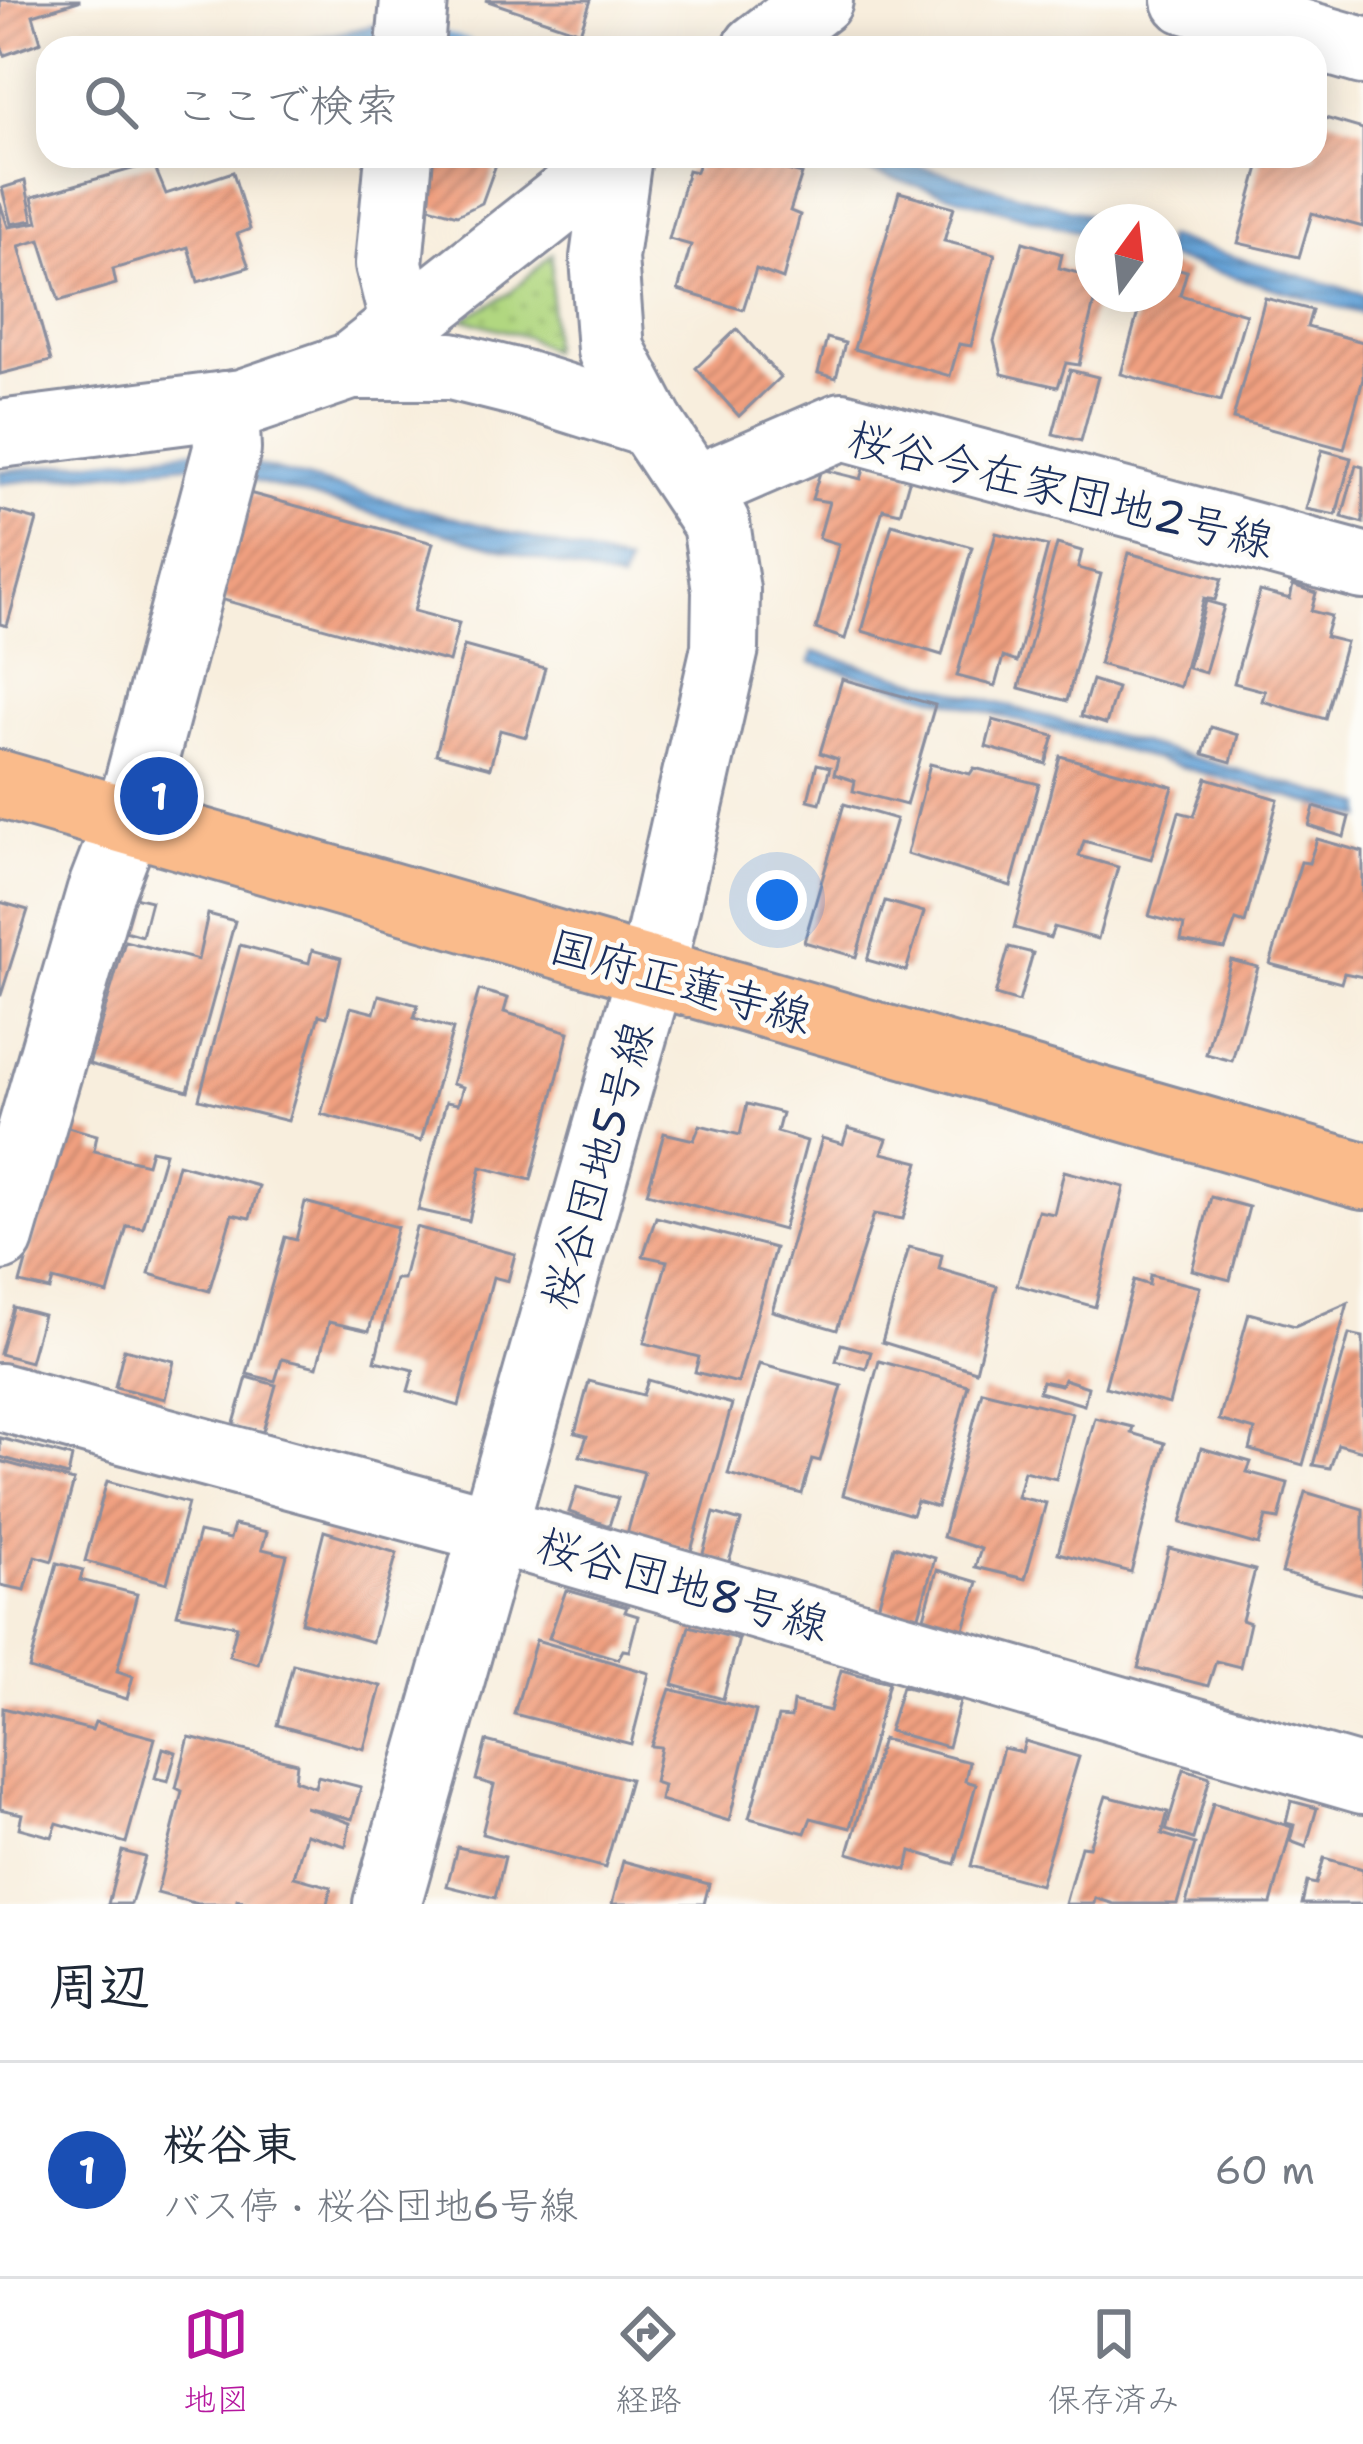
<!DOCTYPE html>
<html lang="ja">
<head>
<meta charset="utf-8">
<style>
  :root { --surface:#fff; --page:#f6f6f7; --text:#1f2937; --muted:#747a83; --line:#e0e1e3; --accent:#b5179e }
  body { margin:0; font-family:"Shantell Sans","Klee One",sans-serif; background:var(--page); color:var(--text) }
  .compass { position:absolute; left:1075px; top:204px; width:108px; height:108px; border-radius:50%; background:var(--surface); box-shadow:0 6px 30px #0003; rotate:15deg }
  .you { position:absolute; left:777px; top:900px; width:42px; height:42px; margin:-30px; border:9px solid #fff; border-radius:50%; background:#1a73e8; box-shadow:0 0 0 18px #1a73e833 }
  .badge { display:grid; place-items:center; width:78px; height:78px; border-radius:50%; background:var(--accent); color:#fff; font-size:39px; font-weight:700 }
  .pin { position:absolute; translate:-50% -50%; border:6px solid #fff; box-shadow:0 3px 12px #0006 }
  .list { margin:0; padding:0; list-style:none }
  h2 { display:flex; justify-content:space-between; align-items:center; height:156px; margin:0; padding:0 48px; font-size:51px }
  h2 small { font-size:39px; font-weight:400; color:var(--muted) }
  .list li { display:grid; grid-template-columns:78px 1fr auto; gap:36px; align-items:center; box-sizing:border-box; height:216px; padding:0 48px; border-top:3px solid var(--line) }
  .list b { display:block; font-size:45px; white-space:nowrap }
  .list p { margin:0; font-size:39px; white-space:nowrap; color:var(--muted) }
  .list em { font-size:39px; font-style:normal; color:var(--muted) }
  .icon { flex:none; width:66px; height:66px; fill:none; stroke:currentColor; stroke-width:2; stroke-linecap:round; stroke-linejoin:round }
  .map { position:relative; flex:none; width:1363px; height:1904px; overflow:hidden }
  .search { position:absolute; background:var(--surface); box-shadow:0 6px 30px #0003; left:36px; right:36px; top:36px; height:132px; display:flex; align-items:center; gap:30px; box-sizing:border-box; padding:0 42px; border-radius:36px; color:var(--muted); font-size:45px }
  .sheet { height:372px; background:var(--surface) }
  nav { display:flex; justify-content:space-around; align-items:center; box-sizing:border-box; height:168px; border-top:3px solid var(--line); background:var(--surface); font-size:33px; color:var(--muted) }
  nav a { display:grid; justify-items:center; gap:6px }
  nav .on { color:var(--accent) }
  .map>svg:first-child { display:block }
</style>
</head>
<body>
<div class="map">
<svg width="1363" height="1904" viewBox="0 0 1363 1904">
  <defs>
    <pattern id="grass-dots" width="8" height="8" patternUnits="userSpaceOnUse" patternTransform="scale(3)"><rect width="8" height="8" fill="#b1d780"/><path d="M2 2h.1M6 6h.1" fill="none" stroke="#98b971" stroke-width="1.8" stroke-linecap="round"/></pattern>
    <pattern id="water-rules" width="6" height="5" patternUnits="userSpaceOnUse" patternTransform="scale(3)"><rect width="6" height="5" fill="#67a4d8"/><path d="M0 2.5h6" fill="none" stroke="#5486b2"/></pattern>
    <pattern id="building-hatch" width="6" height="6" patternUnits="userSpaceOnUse" patternTransform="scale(3)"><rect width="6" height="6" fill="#f1a080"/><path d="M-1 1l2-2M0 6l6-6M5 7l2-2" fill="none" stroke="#c2836c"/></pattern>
  </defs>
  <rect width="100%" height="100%" fill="#fdfcf7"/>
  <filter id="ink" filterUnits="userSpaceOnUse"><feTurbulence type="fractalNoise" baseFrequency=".00833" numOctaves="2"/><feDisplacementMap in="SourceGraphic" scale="24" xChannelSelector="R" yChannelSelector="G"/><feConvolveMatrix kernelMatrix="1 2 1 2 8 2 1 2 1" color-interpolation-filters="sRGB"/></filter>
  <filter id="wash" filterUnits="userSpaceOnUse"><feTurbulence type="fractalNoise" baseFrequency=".004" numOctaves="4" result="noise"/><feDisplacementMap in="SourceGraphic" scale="48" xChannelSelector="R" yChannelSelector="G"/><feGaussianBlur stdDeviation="2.7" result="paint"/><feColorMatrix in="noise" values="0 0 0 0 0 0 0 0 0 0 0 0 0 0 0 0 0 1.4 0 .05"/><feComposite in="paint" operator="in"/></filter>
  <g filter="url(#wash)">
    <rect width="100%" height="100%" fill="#f8eedd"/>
    <path fill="url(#grass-dots)" stroke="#66836f" stroke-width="3" d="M 552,254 L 551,351 L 527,337 L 463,319 L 510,293 Z"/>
    <g fill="url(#water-rules)" stroke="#416a9b" stroke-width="3">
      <path d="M 386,23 L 386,38 L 340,48 L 272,48 Z"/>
      <path d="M 814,156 L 884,156 L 1113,222 L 1093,222 L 1093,236 Z"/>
      <path d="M 1165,237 L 1363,294 L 1363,314 L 1165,257 Z"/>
      <path d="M 199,450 L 203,463 L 0,483 L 0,471 Z"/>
      <path d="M 237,460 L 627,564 L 621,582 L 244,478 Z"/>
      <path d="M 814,652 L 1363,805 L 1363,818 L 810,662 Z"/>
    </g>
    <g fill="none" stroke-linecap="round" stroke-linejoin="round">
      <path stroke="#67a4d8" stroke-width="21" d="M 443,42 L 464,48"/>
    </g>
    <g id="blocks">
      <g fill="url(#building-hatch)">
        <path d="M 0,0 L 79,0 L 79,1 L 33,15 L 41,42 L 5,55 L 0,44 Z"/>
        <path d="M 485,0 L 591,0 L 580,32 Z"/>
        <path d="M 1315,115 L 1363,129 L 1363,227 L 1312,213 L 1299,257 L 1238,243 L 1262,156 L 1315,156 Z"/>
        <path d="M 433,156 L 499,156 L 482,203 L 457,215 L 429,207 Z"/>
        <path d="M 701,156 L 735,156 L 802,174 L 790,211 L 800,215 L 783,279 L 756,269 L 743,310 L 678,290 L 691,245 L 669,239 L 688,170 L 696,172 Z"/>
        <path d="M 153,163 L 166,194 L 233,172 L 250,229 L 237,234 L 249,267 L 198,282 L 188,247 L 113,269 L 116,284 L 59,301 L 40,240 L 19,246 L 51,361 L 0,374 L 0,203 L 8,227 L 38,222 L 32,197 Z"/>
        <path d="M 25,181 L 33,220 L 11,224 L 2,188 Z"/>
        <path d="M 899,192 L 954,207 L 944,241 L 995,254 L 971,346 L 959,344 L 950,376 L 854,349 Z"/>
        <path d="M 1023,242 L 1062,254 L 1059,268 L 1093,277 L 1093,294 L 1096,294 L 1079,365 L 1066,363 L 1058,387 L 1002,374 L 994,341 Z"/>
        <path d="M 1165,265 L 1187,271 L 1180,295 L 1246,314 L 1221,401 L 1121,374 L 1143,294 L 1165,294 Z"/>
        <path d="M 1265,298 L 1312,310 L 1307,327 L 1363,342 L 1363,379 L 1344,449 L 1233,419 Z"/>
        <path d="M 737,329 L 780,377 L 739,416 L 696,368 Z"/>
        <path d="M 827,338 L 845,343 L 836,378 L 818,373 Z"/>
        <path d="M 1070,370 L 1098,377 L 1081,441 L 1053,434 Z"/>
        <path d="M 1322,450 L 1351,458 L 1336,515 L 1306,509 Z"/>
        <path d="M 866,463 L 911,474 L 900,513 L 883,509 L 845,639 L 816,629 L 839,544 L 819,538 L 829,502 L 812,499 L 821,469 L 861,479 Z"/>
        <path d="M 1356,465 L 1363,467 L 1363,523 L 1342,517 Z"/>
        <path d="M 249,493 L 433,543 L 414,611 L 459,623 L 449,662 L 220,599 Z"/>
        <path d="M 0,510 L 37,520 L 7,626 L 0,624 Z"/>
        <path d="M 892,524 L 972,547 L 942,655 L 862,631 Z"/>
        <path d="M 996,533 L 1048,546 L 1017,662 L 1003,657 L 995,686 L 957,676 Z"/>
        <path d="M 1057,544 L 1082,551 L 1078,568 L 1101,574 L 1067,701 L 1019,688 Z"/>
        <path d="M 1129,553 L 1222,579 L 1215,600 L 1204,598 L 1180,687 L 1099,664 Z"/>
        <path d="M 1293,585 L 1316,593 L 1311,611 L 1331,616 L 1325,637 L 1346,642 L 1325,719 L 1262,701 L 1265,691 L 1234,683 L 1260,591 L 1290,599 Z"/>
        <path d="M 1206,601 L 1224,606 L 1205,673 L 1188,668 Z"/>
        <path d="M 464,646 L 545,668 L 526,737 L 500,730 L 490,768 L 436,754 Z"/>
        <path d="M 842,679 L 935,705 L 906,805 L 853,791 L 855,781 L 834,774 L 838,759 L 820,753 Z"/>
        <path d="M 1092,680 L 1117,688 L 1106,724 L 1081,716 Z"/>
        <path d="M 993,720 L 1054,736 L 1046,764 L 986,747 Z"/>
        <path d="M 1211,727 L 1238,735 L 1231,762 L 1203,754 Z"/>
        <path d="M 1060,756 L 1173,787 L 1151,859 L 1084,841 L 1079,856 L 1118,867 L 1098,939 L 1054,927 L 1050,938 L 1014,928 Z"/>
        <path d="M 817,764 L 830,767 L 820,803 L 808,800 Z"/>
        <path d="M 930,764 L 970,774 L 974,768 L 1039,784 L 1011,886 L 907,854 Z"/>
        <path d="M 1207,778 L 1278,799 L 1245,923 L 1236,920 L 1225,949 L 1181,941 L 1184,925 L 1149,916 L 1179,812 L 1194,816 Z"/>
        <path d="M 844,804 L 896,819 L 856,957 L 804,942 Z"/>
        <path d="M 1314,807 L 1349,817 L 1344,837 L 1309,826 Z"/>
        <path d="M 1317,839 L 1363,852 L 1363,977 L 1344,973 L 1341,983 L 1270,964 L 1301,862 L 1309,863 Z"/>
        <path d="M 130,896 L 151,901 L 142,936 L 121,930 Z"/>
        <path d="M 885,901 L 924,912 L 906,971 L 867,960 Z"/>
        <path d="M 0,902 L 28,910 L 1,995 L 0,995 Z"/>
        <path d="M 208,914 L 235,921 L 188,1091 L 89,1064 L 125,941 L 198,960 Z"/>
        <path d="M 240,945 L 309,963 L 312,950 L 341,958 L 327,1017 L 319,1015 L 288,1121 L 199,1099 Z"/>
        <path d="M 1009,947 L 1033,953 L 1019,1002 L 995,995 Z"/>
        <path d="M 1231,960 L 1258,967 L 1232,1061 L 1206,1054 Z"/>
        <path d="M 479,990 L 508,998 L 504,1012 L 569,1032 L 531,1180 L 481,1167 L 469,1221 L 418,1210 L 446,1102 L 458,1104 L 463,1087 L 452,1084 Z"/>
        <path d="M 379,995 L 418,1005 L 414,1018 L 453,1029 L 421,1141 L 321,1114 L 351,1007 L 374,1013 Z"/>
        <path d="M 747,1104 L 782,1113 L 777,1132 L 807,1141 L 783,1230 L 647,1193 L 664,1133 L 694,1140 L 700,1125 L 740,1135 Z"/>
        <path d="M 64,1126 L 97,1135 L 94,1151 L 147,1164 L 151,1150 L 165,1153 L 143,1228 L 127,1226 L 108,1294 L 53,1280 L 50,1290 L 20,1283 Z"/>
        <path d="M 848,1128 L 887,1139 L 882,1153 L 919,1162 L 903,1219 L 874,1214 L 837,1330 L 772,1311 L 822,1138 L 843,1144 Z"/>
        <path d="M 178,1164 L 259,1186 L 250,1218 L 232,1214 L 209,1291 L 149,1274 Z"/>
        <path d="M 1064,1171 L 1124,1187 L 1095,1307 L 1017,1285 L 1038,1211 L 1054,1214 Z"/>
        <path d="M 1211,1197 L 1249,1207 L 1230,1280 L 1192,1270 Z"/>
        <path d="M 305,1202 L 397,1227 L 369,1331 L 329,1322 L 317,1367 L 282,1359 L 275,1381 L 247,1374 L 285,1237 L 296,1240 Z"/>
        <path d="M 656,1217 L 775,1248 L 738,1383 L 695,1372 L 699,1357 L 644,1343 L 667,1261 L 643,1256 Z"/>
        <path d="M 416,1227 L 515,1254 L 508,1281 L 493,1277 L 459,1406 L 408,1391 L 414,1370 L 375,1361 L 395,1279 L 403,1279 Z"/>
        <path d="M 909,1247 L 942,1255 L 939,1269 L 997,1286 L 976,1371 L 882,1342 Z"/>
        <path d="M 1150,1275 L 1200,1287 L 1169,1404 L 1105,1387 L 1134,1280 L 1149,1285 Z"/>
        <path d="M 1348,1303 L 1303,1465 L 1250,1450 L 1255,1430 L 1219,1420 L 1249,1313 L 1295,1326 Z"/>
        <path d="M 13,1307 L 43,1315 L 30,1362 L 0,1354 Z"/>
        <path d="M 1349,1334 L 1363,1337 L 1363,1451 L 1338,1444 L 1330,1468 L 1313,1465 Z"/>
        <path d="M 841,1344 L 871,1352 L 866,1369 L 836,1361 Z"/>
        <path d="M 124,1349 L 174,1361 L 165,1399 L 115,1387 Z"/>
        <path d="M 879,1361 L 968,1385 L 937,1507 L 917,1501 L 912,1515 L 843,1495 Z"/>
        <path d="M 759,1364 L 842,1386 L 820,1461 L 812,1459 L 802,1494 L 728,1474 Z"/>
        <path d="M 247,1377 L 276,1385 L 262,1435 L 233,1427 Z"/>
        <path d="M 1064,1379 L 1088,1387 L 1084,1405 L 1039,1392 L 1042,1381 L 1061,1385 Z"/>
        <path d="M 648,1380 L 732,1404 L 691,1551 L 627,1534 L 644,1472 L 580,1456 L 587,1436 L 575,1433 L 589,1381 L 643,1395 Z"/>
        <path d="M 982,1391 L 1072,1413 L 1056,1479 L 1024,1471 L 1017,1497 L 1046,1503 L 1025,1579 L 975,1567 L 981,1549 L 943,1537 Z"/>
        <path d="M 1095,1418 L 1133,1427 L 1131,1433 L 1165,1443 L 1131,1572 L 1058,1553 Z"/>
        <path d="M 0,1438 L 72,1457 L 68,1476 L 0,1457 Z"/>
        <path d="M 1201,1448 L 1251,1462 L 1247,1472 L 1288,1483 L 1279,1519 L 1266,1517 L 1258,1545 L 1181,1523 Z"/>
        <path d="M 0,1461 L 74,1481 L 52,1561 L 35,1556 L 25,1590 L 0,1585 Z"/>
        <path d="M 107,1481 L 188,1503 L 167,1583 L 85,1561 Z"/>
        <path d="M 577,1487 L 618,1498 L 609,1526 L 569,1512 Z"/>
        <path d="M 1305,1492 L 1363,1509 L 1363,1595 L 1282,1573 Z"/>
        <path d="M 714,1513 L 741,1521 L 728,1565 L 702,1557 Z"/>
        <path d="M 234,1525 L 267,1532 L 262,1549 L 287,1555 L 258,1664 L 229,1656 L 237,1626 L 177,1614 L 199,1532 L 230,1539 Z"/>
        <path d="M 324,1531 L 397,1553 L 372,1642 L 301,1622 Z"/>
        <path d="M 894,1546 L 935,1558 L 918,1619 L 878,1607 Z"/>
        <path d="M 1169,1548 L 1255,1570 L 1242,1620 L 1250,1623 L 1240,1667 L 1216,1661 L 1208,1686 L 1138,1668 Z"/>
        <path d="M 57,1563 L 83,1570 L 80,1580 L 137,1594 L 117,1671 L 133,1676 L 127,1699 L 29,1669 Z"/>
        <path d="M 937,1570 L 978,1582 L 964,1629 L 924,1617 Z"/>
        <path d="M 566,1590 L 627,1607 L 625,1612 L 638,1616 L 629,1651 L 623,1650 L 618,1659 L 549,1638 Z"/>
        <path d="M 689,1626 L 739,1639 L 723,1699 L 673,1685 Z"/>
        <path d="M 536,1640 L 649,1673 L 631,1744 L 514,1714 Z"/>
        <path d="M 293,1664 L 381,1686 L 364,1749 L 277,1725 Z"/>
        <path d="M 841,1670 L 889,1682 L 850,1828 L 811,1818 L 805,1833 L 749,1818 L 778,1717 L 791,1718 L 793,1702 L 830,1711 Z"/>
        <path d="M 902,1686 L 960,1702 L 948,1747 L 889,1731 Z"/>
        <path d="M 670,1689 L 756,1711 L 729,1821 L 660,1800 L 663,1785 L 654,1782 L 661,1747 L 651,1746 Z"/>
        <path d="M 3,1708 L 92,1730 L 95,1722 L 155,1738 L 126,1843 L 57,1823 L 52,1837 L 19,1828 L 22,1814 L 0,1809 Z"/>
        <path d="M 189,1737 L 297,1763 L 295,1780 L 315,1787 L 318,1776 L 361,1787 L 352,1819 L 305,1807 L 350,1823 L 346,1846 L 306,1834 L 294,1877 L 331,1887 L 327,1904 L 252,1904 L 237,1900 L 236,1904 L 198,1904 L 157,1893 L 182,1791 L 176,1788 Z"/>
        <path d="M 882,1739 L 969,1762 L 965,1781 L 976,1784 L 955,1864 L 911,1851 L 907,1870 L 848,1853 Z"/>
        <path d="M 486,1741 L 630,1779 L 605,1868 L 482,1834 L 494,1785 L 476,1780 Z"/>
        <path d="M 1025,1741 L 1079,1757 L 1040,1885 L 971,1866 L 1003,1748 L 1022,1752 Z"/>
        <path d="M 163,1748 L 176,1752 L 168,1781 L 155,1778 Z"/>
        <path d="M 1184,1769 L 1210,1777 L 1193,1839 L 1166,1830 Z"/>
        <path d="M 1106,1796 L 1168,1812 L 1162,1834 L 1195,1844 L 1177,1904 L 1114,1904 L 1095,1898 L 1094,1904 L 1065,1904 L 1081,1846 L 1089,1847 Z"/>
        <path d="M 1291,1801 L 1317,1808 L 1306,1847 L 1290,1841 L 1294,1825 L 1286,1823 Z"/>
        <path d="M 1213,1803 L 1292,1827 L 1271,1904 L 1186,1904 Z"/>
        <path d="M 457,1847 L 505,1857 L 495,1898 L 447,1886 Z"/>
        <path d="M 122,1851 L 145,1857 L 131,1904 L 108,1904 Z"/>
        <path d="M 1324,1858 L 1363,1869 L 1363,1904 L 1302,1904 L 1307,1882 L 1316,1884 Z"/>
        <path d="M 623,1861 L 709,1884 L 704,1904 L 612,1904 Z"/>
      </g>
    </g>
  </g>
  <g filter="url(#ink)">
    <use href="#blocks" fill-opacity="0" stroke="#8a8e9e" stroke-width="3"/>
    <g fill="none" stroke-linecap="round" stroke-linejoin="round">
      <defs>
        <g id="minor">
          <path d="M 1186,0 L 1363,51"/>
          <path d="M 410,48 L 414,0"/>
          <path d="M 757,48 L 819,0"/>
          <path d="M 399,156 L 389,264 L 404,324"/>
          <path d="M 351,366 L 451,366 L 523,384 L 650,424"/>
          <path d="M 0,434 L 242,403 L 351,366 L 618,156"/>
          <path d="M 696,489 L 842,426 L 1363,566"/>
          <path d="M 0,1237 L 100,893 L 128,821 L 227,449 L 225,405"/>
          <path d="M 0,1397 L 494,1530 L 1363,1780"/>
          <path d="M 387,1904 L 651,973 L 725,648 L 726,590 L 716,523 L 650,424 L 611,350 L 604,258 L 618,156"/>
        </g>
        <path id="major" d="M 0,784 L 1363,1176"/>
      </defs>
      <use href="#minor" stroke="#8a8e9e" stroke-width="72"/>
      <use href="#major" stroke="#8a8e9e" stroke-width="72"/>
      <use href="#minor" stroke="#fff" stroke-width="66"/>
      <use href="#major" stroke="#fabb8b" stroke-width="66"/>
    </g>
  </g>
  <g text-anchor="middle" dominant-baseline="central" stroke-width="10" stroke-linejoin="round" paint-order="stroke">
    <g font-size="45" fill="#1b2f5e" stroke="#fdfcf7">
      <text transform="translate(1061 489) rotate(14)">桜谷今在家団地2号線</text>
      <text transform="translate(681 981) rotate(16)">国府正蓮寺線</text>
      <text transform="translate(597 1165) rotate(-74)">桜谷団地5号線</text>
      <text transform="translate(683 1584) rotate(16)">桜谷団地8号線</text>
    </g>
  </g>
</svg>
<svg class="compass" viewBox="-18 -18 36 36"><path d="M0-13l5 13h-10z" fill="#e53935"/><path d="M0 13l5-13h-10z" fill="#747a83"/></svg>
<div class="you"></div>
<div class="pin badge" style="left:159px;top:796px;background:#1a4fb4">1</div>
<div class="search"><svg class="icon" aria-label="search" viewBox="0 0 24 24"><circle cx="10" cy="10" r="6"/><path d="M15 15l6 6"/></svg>ここで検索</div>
</div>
<section class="sheet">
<h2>周辺<small></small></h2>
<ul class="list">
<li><span class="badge" style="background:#1a4fb4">1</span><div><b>桜谷東</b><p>バス停 · 桜谷団地6号線</p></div><em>60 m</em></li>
</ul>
</section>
<nav>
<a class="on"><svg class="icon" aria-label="map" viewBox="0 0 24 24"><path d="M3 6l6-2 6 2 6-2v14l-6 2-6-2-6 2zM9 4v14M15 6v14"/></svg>地図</a>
<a><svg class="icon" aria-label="directions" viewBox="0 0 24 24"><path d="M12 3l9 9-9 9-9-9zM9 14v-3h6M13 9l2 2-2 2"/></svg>経路</a>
<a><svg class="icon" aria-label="saved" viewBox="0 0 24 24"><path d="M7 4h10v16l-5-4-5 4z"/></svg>保存済み</a>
</nav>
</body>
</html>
